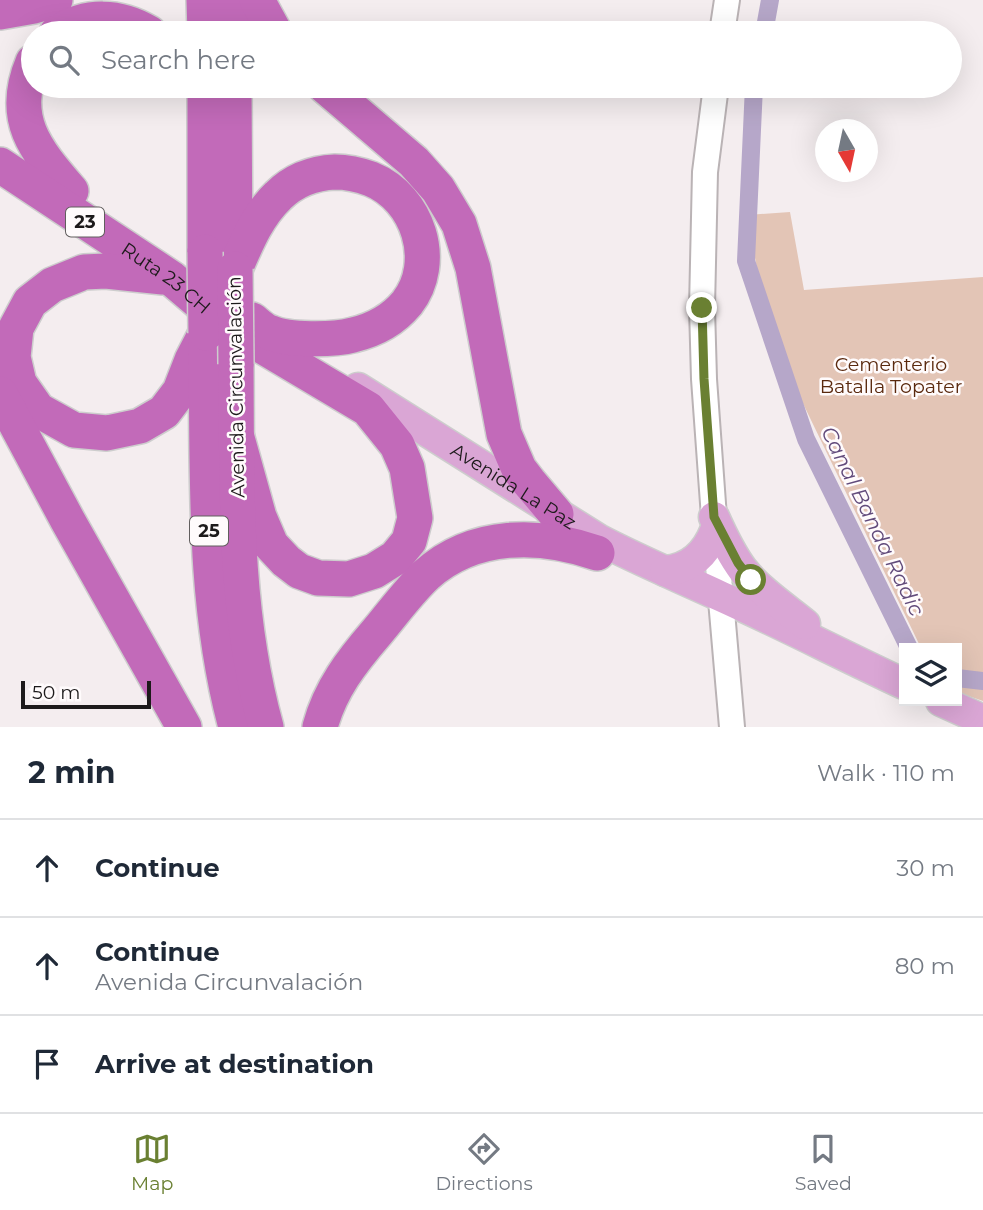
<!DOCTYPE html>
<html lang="en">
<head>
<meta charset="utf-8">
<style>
  :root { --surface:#fff; --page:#f2f2f3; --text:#1f2937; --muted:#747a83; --line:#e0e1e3; --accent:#6a8032 }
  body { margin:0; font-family:Montserrat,sans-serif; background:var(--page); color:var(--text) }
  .controls { position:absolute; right:21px; bottom:21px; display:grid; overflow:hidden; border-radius:0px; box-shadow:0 7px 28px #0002 }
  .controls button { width:63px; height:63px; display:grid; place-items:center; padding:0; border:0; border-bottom:2px solid var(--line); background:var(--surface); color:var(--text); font:35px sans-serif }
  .compass { position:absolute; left:815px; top:119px; width:63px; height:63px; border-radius:50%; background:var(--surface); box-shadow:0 7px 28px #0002; rotate:171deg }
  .scale { position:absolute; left:21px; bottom:18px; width:130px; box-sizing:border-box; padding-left:7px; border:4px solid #1d1a1b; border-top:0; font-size:19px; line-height:24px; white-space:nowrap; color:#1d1a1b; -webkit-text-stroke:5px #fffbfc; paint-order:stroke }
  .stop { position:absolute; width:21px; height:21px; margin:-16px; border:5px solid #6a8032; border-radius:50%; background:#fff }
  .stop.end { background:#6a8032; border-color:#fff; box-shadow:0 2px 7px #0008 }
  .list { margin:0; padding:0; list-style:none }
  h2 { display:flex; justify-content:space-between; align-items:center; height:91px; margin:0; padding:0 28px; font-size:30px }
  h2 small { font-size:23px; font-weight:400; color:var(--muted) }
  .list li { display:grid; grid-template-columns:46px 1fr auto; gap:21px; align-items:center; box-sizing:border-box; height:98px; padding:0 28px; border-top:2px solid var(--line) }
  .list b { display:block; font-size:26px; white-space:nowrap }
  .list p { margin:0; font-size:23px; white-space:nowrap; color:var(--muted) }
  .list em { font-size:23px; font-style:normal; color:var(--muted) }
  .icon { flex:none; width:38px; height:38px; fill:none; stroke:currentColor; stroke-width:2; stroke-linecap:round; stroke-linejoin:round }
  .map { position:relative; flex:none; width:983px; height:727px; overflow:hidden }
  .search { position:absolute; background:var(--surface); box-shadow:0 7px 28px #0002; left:21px; right:21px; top:21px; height:77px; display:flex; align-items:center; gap:18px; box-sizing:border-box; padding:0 24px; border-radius:38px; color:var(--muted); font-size:26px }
  .sheet { height:385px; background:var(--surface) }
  nav { display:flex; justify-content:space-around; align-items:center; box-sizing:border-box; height:98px; border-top:2px solid var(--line); background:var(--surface); font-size:19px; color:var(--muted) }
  nav a { display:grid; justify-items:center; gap:4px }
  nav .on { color:var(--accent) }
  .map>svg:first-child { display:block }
</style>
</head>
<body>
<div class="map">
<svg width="983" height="727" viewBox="0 0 983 727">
  <rect width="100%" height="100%" fill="#f4edef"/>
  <path fill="#e3c5b6" d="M 790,212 L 804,290 L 983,277 L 983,701 L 957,692 L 957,648 L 921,648 L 769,333 L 747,215 Z"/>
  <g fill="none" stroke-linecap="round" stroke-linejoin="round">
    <g stroke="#b6a7c9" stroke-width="18">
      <path d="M 764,33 L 770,0"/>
      <path d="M 754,86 L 746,261 L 806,439 L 909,648"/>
      <path d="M 957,678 L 983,681"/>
    </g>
    <defs>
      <g id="minor">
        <path d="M 722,33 L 727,0"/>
        <path d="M 716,86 L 705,172 L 702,308 L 704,379 L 715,531 L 732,727"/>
      </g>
      <g id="major">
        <path id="s1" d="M 358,388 L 598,539 C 638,560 679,577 720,596 C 782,624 842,655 904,684"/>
        <path d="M 714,517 C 722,535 731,554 743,570 C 760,591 784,607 805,624"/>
        <path d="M 665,571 C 690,569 706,554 715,531"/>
        <path d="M 941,701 L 983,720"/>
      </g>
      <g id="highway">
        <path d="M 204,0 L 205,33"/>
        <path d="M 233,0 L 233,33"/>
        <path d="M 257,0 L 275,33"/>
        <path d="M 0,12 L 34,6 L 55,0"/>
        <path d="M 57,33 C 87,14 119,15 149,33"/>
        <path d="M 33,62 C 9,119 35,149 71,191"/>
        <path d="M 234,86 L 235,262"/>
        <path d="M 325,86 L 414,162 L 438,189 L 459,224 L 473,268 L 504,434 L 519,469 L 529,482 L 556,514"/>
        <path id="s2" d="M 0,165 L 171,278 L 225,324 L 368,409 L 397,445 L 407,468 L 415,518 L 409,541 L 395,558 L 374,571 L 349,579 L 318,578 L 299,571 L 286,561 L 271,545 L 259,517 L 237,438"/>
        <path d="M 205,252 L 205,86"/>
        <path d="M 235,269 C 246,244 257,216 278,196 C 293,181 313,173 335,172 C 347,172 360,175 371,179 C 418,198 439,262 407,303 C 393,320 374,330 353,335 C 334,340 287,341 269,332 C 263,330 257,324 252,320"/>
        <path d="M 163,277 L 106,271 L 84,272 L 52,285 L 30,302 L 16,328 L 13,357 L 19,383 L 38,410 L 74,430 L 107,433 L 140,426 L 164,412 L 180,391 L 192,360 L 206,333"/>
        <path d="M 206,343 C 208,472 202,602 236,727"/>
        <path d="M 236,364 C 237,486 233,608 266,727"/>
        <path d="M 0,394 L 68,521 L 184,727"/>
        <path d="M 320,727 C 330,689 352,661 377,632 C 393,613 408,592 426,575 C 474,532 540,533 597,553"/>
      </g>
    </defs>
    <use href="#minor" stroke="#bab3b5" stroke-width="28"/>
    <use href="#major" stroke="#cdcdcd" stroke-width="33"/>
    <use href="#highway" stroke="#cdcdcd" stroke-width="38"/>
    <use href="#minor" stroke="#fff" stroke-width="24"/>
    <use href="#major" stroke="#daa6d5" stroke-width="30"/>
    <use href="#highway" stroke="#c26ab9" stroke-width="35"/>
    <defs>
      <g id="highway-bridge">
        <path d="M 205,252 L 206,333"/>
        <path d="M 235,269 L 236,364"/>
      </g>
    </defs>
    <use href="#highway-bridge" stroke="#cdcdcd" stroke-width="38" stroke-linecap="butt"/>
    <use href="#highway-bridge" stroke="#c26ab9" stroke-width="35"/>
  </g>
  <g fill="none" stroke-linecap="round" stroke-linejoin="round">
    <path stroke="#6a8032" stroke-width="9" d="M 702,308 L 704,379 L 714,517 L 738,563 L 751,580"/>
  </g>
  <g text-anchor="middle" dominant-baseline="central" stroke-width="5" stroke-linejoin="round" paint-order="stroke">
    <g fill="#fffbfc" stroke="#615e5e" stroke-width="2">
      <rect x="66" y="207.5" width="38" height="29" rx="5"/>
      <rect x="190" y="516.5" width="38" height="29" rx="5"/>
    </g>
    <g font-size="18" font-weight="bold" fill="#1d1a1b">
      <text x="85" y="222">23</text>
      <text x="209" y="531">25</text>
    </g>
    <g font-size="19" fill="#1d1a1b" stroke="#fffbfc">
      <text stroke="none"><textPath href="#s2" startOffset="201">Ruta 23 CH</textPath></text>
      <text transform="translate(236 387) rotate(-91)">Avenida Circunvalación</text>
      <text stroke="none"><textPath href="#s1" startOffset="184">Avenida La Paz</textPath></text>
    </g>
    <g font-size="19" fill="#5a290e" stroke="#fffbfc">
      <text x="891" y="364">Cementerio<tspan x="891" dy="22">Batalla Topater</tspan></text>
    </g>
    <g font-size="21" font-style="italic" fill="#624b7b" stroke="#fffbfc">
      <text transform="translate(873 521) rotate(64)">Canal Banda Radic</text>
    </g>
  </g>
</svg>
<div class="controls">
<button><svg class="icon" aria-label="layers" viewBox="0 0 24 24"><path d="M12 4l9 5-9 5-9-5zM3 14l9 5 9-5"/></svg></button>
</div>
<svg class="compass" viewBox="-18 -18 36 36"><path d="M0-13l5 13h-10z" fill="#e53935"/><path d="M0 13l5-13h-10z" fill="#747a83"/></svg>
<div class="scale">50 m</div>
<div class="stop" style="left:751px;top:580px"></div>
<div class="stop end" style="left:702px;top:308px"></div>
<div class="search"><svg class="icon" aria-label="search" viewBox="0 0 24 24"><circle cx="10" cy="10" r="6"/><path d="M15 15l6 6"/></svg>Search here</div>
</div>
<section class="sheet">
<h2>2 min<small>Walk · 110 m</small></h2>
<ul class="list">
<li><svg class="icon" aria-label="ahead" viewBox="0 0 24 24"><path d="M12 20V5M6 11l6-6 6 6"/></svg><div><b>Continue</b></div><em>30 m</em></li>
<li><svg class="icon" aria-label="ahead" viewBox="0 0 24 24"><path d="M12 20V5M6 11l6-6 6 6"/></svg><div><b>Continue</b><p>Avenida Circunvalación</p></div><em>80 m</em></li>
<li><svg class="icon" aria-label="arrive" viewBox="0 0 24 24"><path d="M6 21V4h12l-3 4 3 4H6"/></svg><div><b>Arrive at destination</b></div></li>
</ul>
</section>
<nav>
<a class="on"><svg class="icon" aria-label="map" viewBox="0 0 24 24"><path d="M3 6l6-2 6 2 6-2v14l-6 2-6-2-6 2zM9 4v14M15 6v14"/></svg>Map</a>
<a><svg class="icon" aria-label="directions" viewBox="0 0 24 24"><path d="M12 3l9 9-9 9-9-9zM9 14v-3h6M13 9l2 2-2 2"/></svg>Directions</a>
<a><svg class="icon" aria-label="saved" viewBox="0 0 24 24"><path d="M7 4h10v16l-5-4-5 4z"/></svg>Saved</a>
</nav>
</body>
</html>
